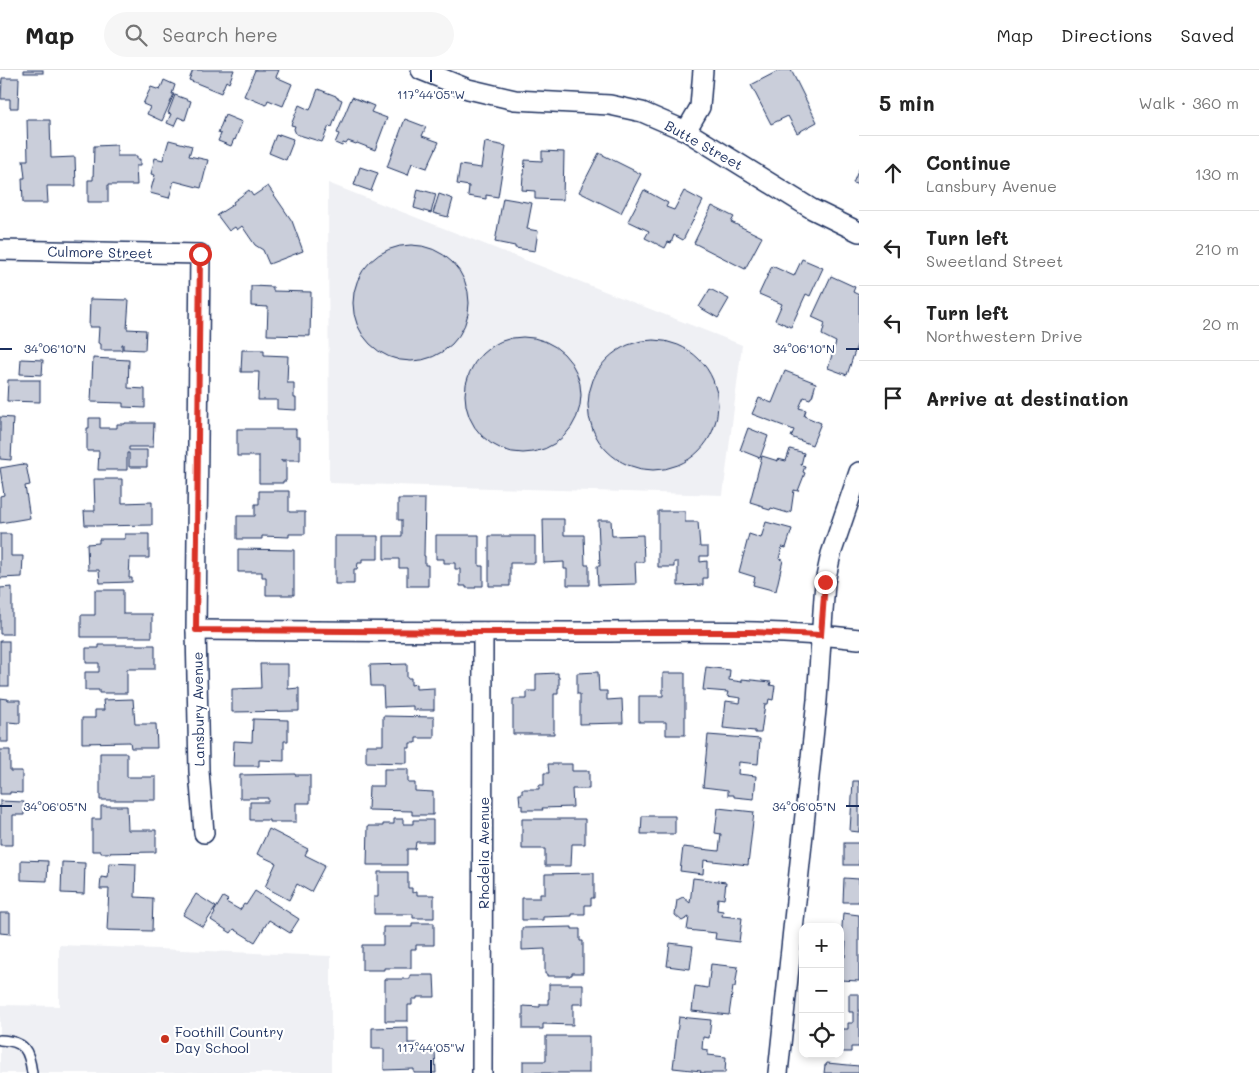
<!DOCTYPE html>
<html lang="en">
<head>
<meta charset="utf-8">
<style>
  :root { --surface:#fff; --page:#f6f6f6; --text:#222; --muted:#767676; --line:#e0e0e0 }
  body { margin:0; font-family:Mali,sans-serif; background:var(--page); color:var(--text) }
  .controls { position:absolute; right:15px; bottom:15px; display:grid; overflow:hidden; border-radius:10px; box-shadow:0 2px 8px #0003 }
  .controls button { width:45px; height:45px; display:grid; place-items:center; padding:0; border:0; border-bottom:1px solid var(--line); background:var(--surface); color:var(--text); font:25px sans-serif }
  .stop { position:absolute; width:15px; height:15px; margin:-11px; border:4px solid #d93025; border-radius:50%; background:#fff }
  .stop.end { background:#d93025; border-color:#fff; box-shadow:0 1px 5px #0008 }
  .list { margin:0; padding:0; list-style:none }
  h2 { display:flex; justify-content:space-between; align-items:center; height:65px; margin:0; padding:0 20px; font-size:21px }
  h2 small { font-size:16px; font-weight:400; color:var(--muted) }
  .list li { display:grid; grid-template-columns:32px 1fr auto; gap:15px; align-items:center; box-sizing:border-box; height:75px; padding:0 20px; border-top:1px solid var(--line) }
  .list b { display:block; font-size:19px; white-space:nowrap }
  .list p { margin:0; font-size:16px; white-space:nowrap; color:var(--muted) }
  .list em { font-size:16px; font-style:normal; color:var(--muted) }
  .icon { flex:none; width:28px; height:28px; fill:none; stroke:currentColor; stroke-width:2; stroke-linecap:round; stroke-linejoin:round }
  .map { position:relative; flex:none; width:859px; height:1003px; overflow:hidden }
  header { display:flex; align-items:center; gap:30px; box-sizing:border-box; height:70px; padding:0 25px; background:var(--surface); border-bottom:1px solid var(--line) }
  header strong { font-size:24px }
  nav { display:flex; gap:28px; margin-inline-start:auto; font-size:18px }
  .search { width:350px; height:45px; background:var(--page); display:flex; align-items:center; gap:12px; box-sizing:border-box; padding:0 18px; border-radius:28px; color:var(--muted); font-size:19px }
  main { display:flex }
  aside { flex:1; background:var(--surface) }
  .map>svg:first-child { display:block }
</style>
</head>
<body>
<header>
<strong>Map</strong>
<div class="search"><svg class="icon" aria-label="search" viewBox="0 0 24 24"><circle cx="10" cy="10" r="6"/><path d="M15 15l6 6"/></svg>Search here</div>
<nav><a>Map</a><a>Directions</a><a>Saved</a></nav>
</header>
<main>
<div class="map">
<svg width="859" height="1003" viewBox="0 0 859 1003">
  <rect width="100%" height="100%" fill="#fff"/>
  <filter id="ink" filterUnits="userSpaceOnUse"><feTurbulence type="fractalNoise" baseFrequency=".02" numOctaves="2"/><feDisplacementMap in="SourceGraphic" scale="10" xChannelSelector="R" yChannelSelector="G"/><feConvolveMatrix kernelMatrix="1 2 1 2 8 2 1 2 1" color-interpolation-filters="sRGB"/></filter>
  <g filter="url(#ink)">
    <g fill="#eff0f4">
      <path d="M 328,113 L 742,275 L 723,425 L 329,413 Z"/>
      <path d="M 59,875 L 331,886 L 331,1003 L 0,1003 L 0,935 L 59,936 Z"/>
    </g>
    <g fill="#caceda" stroke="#1b2f5e">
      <rect x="24" y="0" width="19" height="3"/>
      <path d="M 193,0 L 234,0 L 229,13 L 226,11 L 221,23 L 189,10 Z"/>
      <path d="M 255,0 L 279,0 L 276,7 L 292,14 L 283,36 L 268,30 L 266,35 L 244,26 Z"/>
      <path d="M 780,0 L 791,0 L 817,52 L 797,63 L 788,46 L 771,54 L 751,15 Z"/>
      <path d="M 2,8 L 19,8 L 18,38 L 10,38 L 10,29 L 1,29 Z"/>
      <path d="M 164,10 L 175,15 L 172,24 L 174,24 L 162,51 L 147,44 L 150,37 L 143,34 L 151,17 L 160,20 Z"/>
      <path d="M 318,19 L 336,26 L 336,27 L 342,30 L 332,57 L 329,56 L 322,72 L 296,64 L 294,59 L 295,56 L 291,55 L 299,35 L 310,40 Z"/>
      <path d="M 175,25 L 191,31 L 185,50 L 178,47 L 174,56 L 167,53 L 171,44 L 168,43 Z"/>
      <path d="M 352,27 L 374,36 L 371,42 L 387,48 L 375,80 L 357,73 L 356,74 L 348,71 L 346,74 L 343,73 L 342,76 L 335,73 L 339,64 L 337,63 Z"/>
      <path d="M 225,45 L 242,52 L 235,70 L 234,69 L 231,76 L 218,71 L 221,64 L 218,63 Z"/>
      <path d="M 405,49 L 426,57 L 422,66 L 439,72 L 427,98 L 412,93 L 408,105 L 387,97 Z"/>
      <path d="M 27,50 L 50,50 L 51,88 L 75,87 L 76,116 L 47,116 L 48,133 L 23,133 L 22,108 L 25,108 L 23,90 L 28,90 Z"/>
      <path d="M 279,64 L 293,69 L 292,72 L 293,72 L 286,90 L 269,83 L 276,65 L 279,66 Z"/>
      <path d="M 169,70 L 192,76 L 189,86 L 208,90 L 201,118 L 174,111 L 169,128 L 150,123 L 155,105 L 151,104 L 155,88 L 163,90 Z"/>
      <path d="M 485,72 L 506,76 L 498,127 L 486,125 L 486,129 L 468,126 L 469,116 L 457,114 L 460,95 L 481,98 Z"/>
      <path d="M 117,75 L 117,86 L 137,86 L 137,89 L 140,89 L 140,96 L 136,96 L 137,115 L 108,115 L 108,132 L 88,132 L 88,110 L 93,110 L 94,76 Z"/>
      <path d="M 542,81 L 564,82 L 563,130 L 535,129 L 535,121 L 522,120 L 523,105 L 524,105 L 525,90 L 542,91 Z"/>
      <path d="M 599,83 L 641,104 L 621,143 L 579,122 Z"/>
      <path d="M 360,97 L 378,103 L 371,121 L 354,115 Z"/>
      <path d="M 859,99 L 859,115 L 853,113 Z"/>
      <path d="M 268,116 L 292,151 L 303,181 L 269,194 L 263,180 L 255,175 L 242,156 L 237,160 L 235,157 L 229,161 L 217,145 L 234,134 L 233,132 L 249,120 L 253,126 Z"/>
      <path d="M 418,119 L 436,124 L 431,143 L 414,138 Z"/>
      <path d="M 644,120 L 668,133 L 666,137 L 674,140 L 684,121 L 703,131 L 683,170 L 674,165 L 671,173 L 668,172 L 665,178 L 645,168 L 649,161 L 628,151 Z"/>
      <path d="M 439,124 L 453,129 L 448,147 L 433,143 Z"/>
      <path d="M 503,128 L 532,133 L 527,159 L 538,161 L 535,181 L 515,178 L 515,176 L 495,172 Z"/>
      <path d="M 712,136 L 734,147 L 731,152 L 762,167 L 745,199 L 694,173 Z"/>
      <circle cx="411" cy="233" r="58"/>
      <path d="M 802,189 L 823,198 L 810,226 L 806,224 L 791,257 L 775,250 L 782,234 L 759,224 L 772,196 L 794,206 Z"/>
      <path d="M 831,206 L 855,217 L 853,222 L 859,225 L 859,269 L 847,305 L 828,298 L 836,272 L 822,265 L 825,253 L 812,247 Z"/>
      <path d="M 251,216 L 273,217 L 273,221 L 311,222 L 310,266 L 267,265 L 268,237 L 251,236 Z"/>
      <path d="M 710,219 L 729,229 L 718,248 L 699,237 Z"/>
      <path d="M 90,229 L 129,230 L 127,259 L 146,260 L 145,280 L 123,279 L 123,274 L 122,274 L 122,280 L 101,280 L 101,274 L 98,273 L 99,257 L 89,257 Z"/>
      <circle cx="523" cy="325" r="58"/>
      <circle cx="653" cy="335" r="65"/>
      <path d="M 242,280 L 264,280 L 264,285 L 288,286 L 287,313 L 294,313 L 294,328 L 296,328 L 296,340 L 277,339 L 277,330 L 258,330 L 259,302 L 241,302 Z"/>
      <path d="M 93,288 L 129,290 L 128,318 L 145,319 L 145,338 L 123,337 L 123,333 L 91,332 Z"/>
      <path d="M 21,289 L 43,290 L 42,305 L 20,304 Z"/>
      <path d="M 785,301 L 816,313 L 812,327 L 811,327 L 810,329 L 804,327 L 799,338 L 806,340 L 804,346 L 821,353 L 812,375 L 791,367 L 794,360 L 752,344 L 759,328 L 772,333 Z"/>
      <path d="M 8,310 L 40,310 L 40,332 L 7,331 Z"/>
      <path d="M 0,347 L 13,348 L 11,390 L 0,389 Z"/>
      <path d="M 89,348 L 100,348 L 100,358 L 117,358 L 117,354 L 125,354 L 125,353 L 154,353 L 153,377 L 129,377 L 129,380 L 147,380 L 147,397 L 129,397 L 129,383 L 127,383 L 127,400 L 98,400 L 99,381 L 87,381 L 87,358 L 89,358 Z"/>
      <path d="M 748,358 L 768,366 L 760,388 L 740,380 Z"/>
      <path d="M 237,359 L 296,359 L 296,367 L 300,367 L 300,390 L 281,390 L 281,391 L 286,391 L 286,411 L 283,411 L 283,413 L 259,413 L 259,386 L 237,386 Z"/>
      <path d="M 790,379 L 804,383 L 801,395 L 805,396 L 803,402 L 805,403 L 798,421 L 794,420 L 791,441 L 788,443 L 771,438 L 770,440 L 763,438 L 763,436 L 750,432 L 762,386 L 778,391 L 778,389 L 786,391 Z"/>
      <path d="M 23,394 L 23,395 L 26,395 L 30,415 L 25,416 L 30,448 L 0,453 L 0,426 L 4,425 L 0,398 Z"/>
      <path d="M 94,409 L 122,409 L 122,433 L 152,432 L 152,455 L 95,456 L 95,455 L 85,455 L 84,441 L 95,441 Z"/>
      <path d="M 259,421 L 289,421 L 289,442 L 305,442 L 305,464 L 289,464 L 289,467 L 262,466 L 262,469 L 237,469 L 237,446 L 255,446 L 255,434 L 259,434 Z"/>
      <path d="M 398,429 L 425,429 L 424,486 L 425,486 L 425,495 L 428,495 L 428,516 L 407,516 L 407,498 L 399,498 L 399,489 L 384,489 L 384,466 L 402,466 L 402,450 L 398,450 Z"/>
      <path d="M 658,441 L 685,441 L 685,452 L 698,452 L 700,477 L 708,477 L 708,486 L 700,486 L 700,492 L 707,491 L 707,508 L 703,508 L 703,515 L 678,516 L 678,492 L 674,492 L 674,497 L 658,497 Z"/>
      <path d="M 543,449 L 564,449 L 564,465 L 584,465 L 585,495 L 589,495 L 589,515 L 567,515 L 567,499 L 564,499 L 564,492 L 544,493 Z"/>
      <path d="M 598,450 L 611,450 L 612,466 L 643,465 L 644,492 L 635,492 L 636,514 L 598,515 L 597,496 L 600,496 Z"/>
      <path d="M 766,452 L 792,459 L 786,478 L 782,477 L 779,489 L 783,490 L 776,521 L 753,515 L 755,507 L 739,502 L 749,464 L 761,468 Z"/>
      <path d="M 0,464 L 11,464 L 11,486 L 23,486 L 22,507 L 0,508 Z"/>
      <path d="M 125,464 L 149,464 L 149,488 L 130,488 L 129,508 L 132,508 L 132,512 L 100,513 L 99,500 L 88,500 L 87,474 L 99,473 L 99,469 L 125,469 Z"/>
      <path d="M 436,465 L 479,465 L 479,496 L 483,496 L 483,516 L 476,516 L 476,518 L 466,518 L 466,516 L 460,516 L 460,499 L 455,499 L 455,493 L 444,493 L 444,489 L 436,489 Z"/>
      <path d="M 335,466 L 378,466 L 378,489 L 362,489 L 362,493 L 358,493 L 357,499 L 354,499 L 354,514 L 335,514 Z"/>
      <path d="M 489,466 L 535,466 L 535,493 L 510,493 L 510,516 L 489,516 Z"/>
      <path d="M 238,479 L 294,480 L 294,525 L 266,525 L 266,507 L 262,507 L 262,502 L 238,502 Z"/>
      <path d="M 12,517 L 12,564 L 0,564 L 0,518 Z"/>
      <path d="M 95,520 L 123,520 L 123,544 L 152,544 L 152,567 L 81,567 L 81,545 L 95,545 Z"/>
      <rect x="0" y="571" width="9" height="45"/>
      <path d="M 99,575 L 155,575 L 155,599 L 127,599 L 127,623 L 99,623 L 99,620 L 85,620 L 85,602 L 99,602 L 99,593 L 86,593 L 86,578 L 99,578 Z"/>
      <path d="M 260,594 L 288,594 L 288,619 L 299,618 L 299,641 L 232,642 L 232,619 L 261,618 Z"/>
      <path d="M 407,594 L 407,608 L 411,608 L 411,615 L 416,614 L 416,619 L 434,618 L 434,640 L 413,640 L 413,636 L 384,637 L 383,616 L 371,616 L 370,595 Z"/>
      <path d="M 706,597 L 730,600 L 729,610 L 742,612 L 742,609 L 771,612 L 770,615 L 775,616 L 773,630 L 769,629 L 768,634 L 765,634 L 761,663 L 755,663 L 755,661 L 723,658 L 726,631 L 740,633 L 741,628 L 727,626 L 728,622 L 703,620 Z"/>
      <path d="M 598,602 L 599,621 L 607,621 L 607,630 L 622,629 L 623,653 L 580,654 L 580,624 L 577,624 L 577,603 Z"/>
      <path d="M 558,603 L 558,607 L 559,607 L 559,618 L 558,618 L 558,624 L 554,624 L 554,664 L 513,664 L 513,629 L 527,629 L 527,621 L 536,621 L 536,604 Z"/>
      <path d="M 663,603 L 685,603 L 685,665 L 666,665 L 666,652 L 639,652 L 639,626 L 663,626 Z"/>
      <path d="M 0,628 L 8,629 L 8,630 L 20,630 L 20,653 L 8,652 L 8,672 L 0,672 Z"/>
      <path d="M 133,629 L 135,654 L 156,654 L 157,678 L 131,678 L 130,672 L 82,673 L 82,648 L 95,648 L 95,640 L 104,640 L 103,630 Z"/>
      <path d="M 383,646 L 434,647 L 434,668 L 416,668 L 416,673 L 410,673 L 410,678 L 407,678 L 407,693 L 366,692 L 366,675 L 383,675 Z"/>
      <path d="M 253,649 L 288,650 L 288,671 L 284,671 L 284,691 L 259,690 L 259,696 L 233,696 L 234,671 L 252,672 Z"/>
      <path d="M 708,665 L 760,669 L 758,694 L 739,692 L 738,704 L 756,706 L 754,729 L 734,727 L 734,725 L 728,725 L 728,720 L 703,717 Z"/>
      <path d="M 0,680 L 10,680 L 10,701 L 22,701 L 22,723 L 10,722 L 10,724 L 0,724 Z"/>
      <path d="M 100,683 L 127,683 L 127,707 L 156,707 L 156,730 L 100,730 Z"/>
      <path d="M 548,694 L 572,694 L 572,701 L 589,701 L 589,719 L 572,719 L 573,737 L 542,738 L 543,740 L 522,740 L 522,735 L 520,735 L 519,724 L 522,724 L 522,719 L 539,719 L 539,715 L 544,715 L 544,703 L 549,703 Z"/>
      <path d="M 384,699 L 408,699 L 408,713 L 415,713 L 415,721 L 433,722 L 433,745 L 412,745 L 412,741 L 368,740 L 369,716 L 384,716 Z"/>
      <path d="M 295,704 L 295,705 L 310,705 L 310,733 L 296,733 L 296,752 L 269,752 L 269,750 L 250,750 L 250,732 L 268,732 L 268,728 L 240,728 L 240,705 Z"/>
      <path d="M 853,711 L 859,711 L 859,762 L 850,761 Z"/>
      <path d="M 0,731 L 24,732 L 24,745 L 13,745 L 13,775 L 0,775 Z"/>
      <path d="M 101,736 L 127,736 L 128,760 L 156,760 L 156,782 L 101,783 L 101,781 L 92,781 L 92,749 L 101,749 Z"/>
      <path d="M 718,738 L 754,742 L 748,795 L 704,790 L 703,804 L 680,801 L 683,777 L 719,781 L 721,764 L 715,763 Z"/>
      <path d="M 642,746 L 675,746 L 675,764 L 641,764 Z"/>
      <path d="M 394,749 L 403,749 L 403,754 L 413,754 L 413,750 L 433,750 L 433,772 L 416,772 L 415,779 L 407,779 L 407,795 L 367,795 L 368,756 L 383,756 L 383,754 L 394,754 Z"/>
      <path d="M 522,749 L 585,749 L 585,774 L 572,774 L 571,796 L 545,796 L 545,779 L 522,779 Z"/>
      <path d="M 269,759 L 308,779 L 305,785 L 325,795 L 311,822 L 297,814 L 289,830 L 265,817 L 276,793 L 257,784 Z"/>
      <rect x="844" y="773" width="15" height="22"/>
      <path d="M 21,790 L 48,791 L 47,811 L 21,810 Z"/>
      <path d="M 62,792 L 85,793 L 84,824 L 61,823 Z"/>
      <path d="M 109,793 L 136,794 L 135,827 L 153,828 L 152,861 L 107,860 L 109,819 L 100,819 L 101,807 L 108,808 Z"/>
      <path d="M 378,802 L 408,802 L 408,818 L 412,818 L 412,823 L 417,822 L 417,825 L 434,825 L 434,848 L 413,848 L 413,844 L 374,844 L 374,827 L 378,827 Z"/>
      <path d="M 594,803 L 594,828 L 591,828 L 591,835 L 585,835 L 585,844 L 572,844 L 572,846 L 543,847 L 543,850 L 522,850 L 522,828 L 540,828 L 540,824 L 545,824 L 545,804 Z"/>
      <path d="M 693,808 L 726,812 L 724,829 L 718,828 L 717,840 L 723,841 L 722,846 L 742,848 L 739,872 L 715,869 L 716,863 L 687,860 L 689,847 L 682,851 L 675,845 L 677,830 L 683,827 L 690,833 Z"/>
      <path d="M 844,808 L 859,809 L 859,832 L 843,832 Z"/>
      <path d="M 255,821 L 299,849 L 290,863 L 269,850 L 255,872 L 234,859 L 231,863 L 211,850 L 215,843 L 214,842 L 223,827 L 228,830 L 226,832 L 240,840 L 244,834 L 246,835 Z"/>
      <path d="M 196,824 L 216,837 L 203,857 L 183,845 Z"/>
      <path d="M 0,843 L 10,843 L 10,864 L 0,863 Z"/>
      <path d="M 843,843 L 859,845 L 859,911 L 840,910 L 840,886 L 845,887 L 846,872 L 841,871 Z"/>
      <path d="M 412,853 L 434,853 L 434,875 L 416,875 L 416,879 L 411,879 L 411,898 L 384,898 L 384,900 L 362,900 L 362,875 L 383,875 L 383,857 L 412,857 Z"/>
      <path d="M 572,857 L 572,859 L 580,859 L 580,871 L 583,871 L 583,903 L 572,903 L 572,905 L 570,905 L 570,906 L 547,906 L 547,904 L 545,904 L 545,879 L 522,880 L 522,858 Z"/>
      <path d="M 670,873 L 693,876 L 690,899 L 667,896 Z"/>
      <path d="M 711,894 L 738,897 L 735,917 L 733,917 L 729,945 L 692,941 L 695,916 L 708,918 Z"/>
      <path d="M 410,905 L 434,905 L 435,927 L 417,927 L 417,929 L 412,929 L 412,935 L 408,935 L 408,951 L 385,951 L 385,909 L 410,909 Z"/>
      <path d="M 549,914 L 583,914 L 583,934 L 573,934 L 573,955 L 543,954 L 543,959 L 523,959 L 523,936 L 540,937 L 540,934 L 548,934 L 548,929 L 549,929 Z"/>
      <path d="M 849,924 L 859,924 L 859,977 L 851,977 L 851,982 L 840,982 L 840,959 L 848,959 L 848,953 L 853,953 L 853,942 L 849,942 Z"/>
      <path d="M 679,947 L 711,950 L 709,968 L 703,967 L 702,979 L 708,980 L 708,985 L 726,987 L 725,1003 L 700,1003 L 701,1001 L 673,998 Z"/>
      <path d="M 408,957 L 408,973 L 417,973 L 417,981 L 435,981 L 436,1003 L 414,1003 L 414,999 L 384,1000 L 384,979 L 372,979 L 372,958 Z"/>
      <path d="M 546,966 L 589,966 L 589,1003 L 523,1003 L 523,991 L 546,991 Z"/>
      <path d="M 827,993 L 859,996 L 859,1003 L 824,1003 L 825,995 L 826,995 Z"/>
    </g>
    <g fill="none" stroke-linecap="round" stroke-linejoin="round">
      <defs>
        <path id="service" d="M 0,970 C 25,971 29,980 32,1003"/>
        <g id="minor">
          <path d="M 421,0 L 468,19 L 515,30 L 610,35 L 642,42 L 686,61 L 812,139 L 859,162"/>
          <path d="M 686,61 L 700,37 L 703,0"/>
          <path d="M 0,180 L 200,184 L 196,560 L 199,701 L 204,763"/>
          <path d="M 196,560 C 320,561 443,562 567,562 C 665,562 762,558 859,569"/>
          <path d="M 482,1003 L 483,562"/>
          <path d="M 778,1003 L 817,630 L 825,512 L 831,484 L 859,402"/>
        </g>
      </defs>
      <use href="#service" stroke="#1b2f5e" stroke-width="12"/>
      <use href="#minor" stroke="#1b2f5e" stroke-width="22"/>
      <use href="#service" stroke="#fff" stroke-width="9"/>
      <use href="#minor" stroke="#fff" stroke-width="19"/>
    </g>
  </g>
  <g fill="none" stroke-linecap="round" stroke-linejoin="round" filter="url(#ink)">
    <path stroke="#d93025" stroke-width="6" d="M 200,184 L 196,560 L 483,562 L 752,562 L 821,565 L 825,512"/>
  </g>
  <path fill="none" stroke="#1b2f5e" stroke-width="2" d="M 431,0 L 431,12M 0,279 L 12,279M 846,279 L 859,279M 0,736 L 12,736M 846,736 L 859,736M 431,990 L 431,1003"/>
  <circle fill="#c8321e" stroke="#fff" stroke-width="2" cx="165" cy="969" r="5"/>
  <g text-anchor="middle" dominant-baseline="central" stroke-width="4.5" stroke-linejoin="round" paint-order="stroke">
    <g font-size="14" fill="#1b2f5e" stroke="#fff">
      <text transform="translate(704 75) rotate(29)">Butte Street</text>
      <text transform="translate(100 182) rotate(1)">Culmore Street</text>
      <text transform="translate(198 639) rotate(-91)">Lansbury Avenue</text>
      <text transform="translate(483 783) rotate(-90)">Rhodelia Avenue</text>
    </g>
    <g font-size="14" fill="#1b2f5e" stroke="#fff" text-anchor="start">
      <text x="175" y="961">Foothill Country<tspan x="175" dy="16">Day School</tspan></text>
    </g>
  </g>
  <g font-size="12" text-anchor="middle" fill="#1b2f5e" stroke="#fff" stroke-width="4.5" stroke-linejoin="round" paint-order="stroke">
    <text x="431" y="29">117°44'05"W</text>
    <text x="55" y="283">34°06'10"N</text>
    <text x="804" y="283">34°06'10"N</text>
    <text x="55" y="741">34°06'05"N</text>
    <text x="804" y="741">34°06'05"N</text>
    <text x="431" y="982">117°44'05"W</text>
  </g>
</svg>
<div class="controls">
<button>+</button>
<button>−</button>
<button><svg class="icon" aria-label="locate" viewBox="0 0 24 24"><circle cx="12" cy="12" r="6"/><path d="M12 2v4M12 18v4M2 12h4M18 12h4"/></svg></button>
</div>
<div class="stop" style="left:200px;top:184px"></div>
<div class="stop end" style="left:825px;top:512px"></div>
</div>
<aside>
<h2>5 min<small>Walk · 360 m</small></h2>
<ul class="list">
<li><svg class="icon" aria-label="ahead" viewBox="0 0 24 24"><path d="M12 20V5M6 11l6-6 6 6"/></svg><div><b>Continue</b><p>Lansbury Avenue</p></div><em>130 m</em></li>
<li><svg class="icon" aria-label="left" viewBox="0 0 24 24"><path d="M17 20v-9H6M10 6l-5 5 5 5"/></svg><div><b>Turn left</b><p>Sweetland Street</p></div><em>210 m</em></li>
<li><svg class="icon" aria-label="left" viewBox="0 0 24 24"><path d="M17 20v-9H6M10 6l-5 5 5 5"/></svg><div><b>Turn left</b><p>Northwestern Drive</p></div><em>20 m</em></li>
<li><svg class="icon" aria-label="arrive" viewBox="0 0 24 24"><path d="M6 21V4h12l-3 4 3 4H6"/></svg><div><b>Arrive at destination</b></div></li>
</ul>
</aside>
</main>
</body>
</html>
